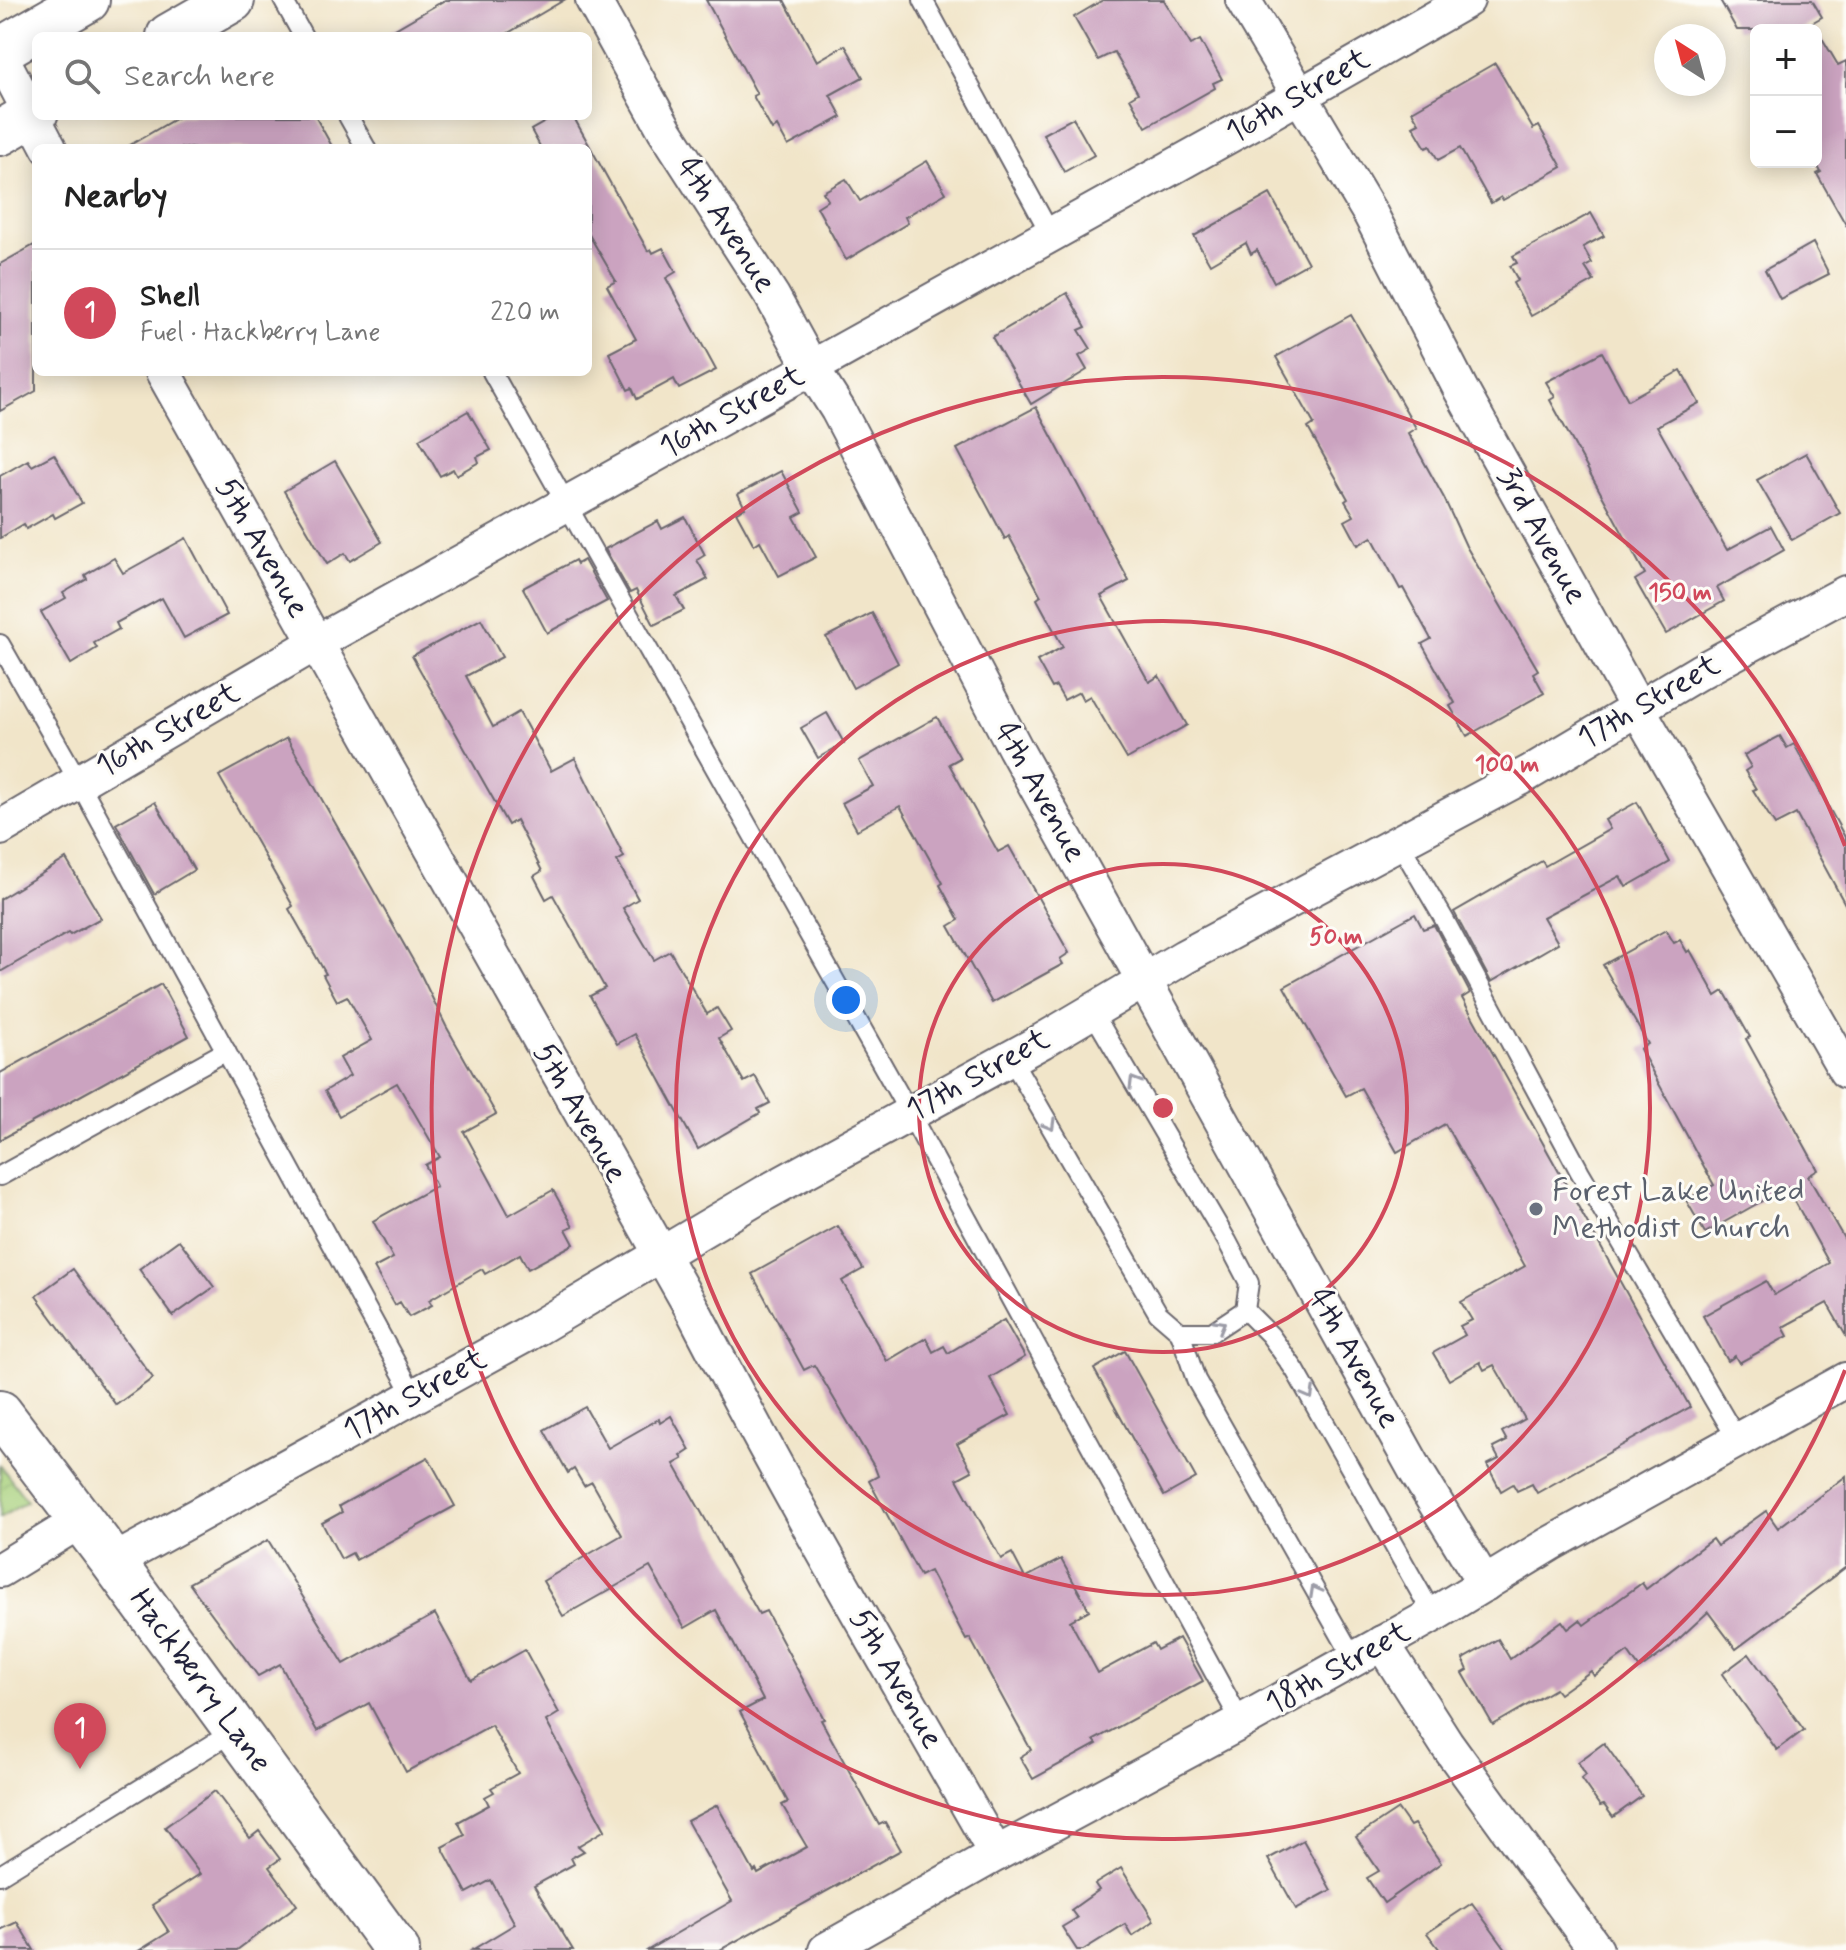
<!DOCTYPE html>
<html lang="en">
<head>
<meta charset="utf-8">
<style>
  :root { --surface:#fff; --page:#f6f6f6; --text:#222; --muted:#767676; --line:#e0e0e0; --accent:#d1495b }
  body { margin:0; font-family:Mynerve,sans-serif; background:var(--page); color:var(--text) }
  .controls { position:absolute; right:24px; top:24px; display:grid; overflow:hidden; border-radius:12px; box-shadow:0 4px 20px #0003 }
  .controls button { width:72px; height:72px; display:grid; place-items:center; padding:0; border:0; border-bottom:2px solid var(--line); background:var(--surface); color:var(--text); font:40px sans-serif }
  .compass { position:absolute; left:1654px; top:24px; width:72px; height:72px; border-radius:50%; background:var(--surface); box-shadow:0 4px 20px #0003; rotate:324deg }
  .you { position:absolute; left:846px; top:1000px; width:28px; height:28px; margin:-20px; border:6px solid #fff; border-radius:50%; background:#1a73e8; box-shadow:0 0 0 12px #1a73e833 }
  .badge { display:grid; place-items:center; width:52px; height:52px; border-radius:50%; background:var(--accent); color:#fff; font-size:26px; font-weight:700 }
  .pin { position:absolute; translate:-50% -66px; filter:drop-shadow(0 2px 4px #0008) }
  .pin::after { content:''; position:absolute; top:42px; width:28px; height:24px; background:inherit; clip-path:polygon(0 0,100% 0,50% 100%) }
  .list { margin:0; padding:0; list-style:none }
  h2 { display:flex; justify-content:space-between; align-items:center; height:104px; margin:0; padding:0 32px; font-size:34px }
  h2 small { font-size:26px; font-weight:400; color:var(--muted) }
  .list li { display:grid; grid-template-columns:52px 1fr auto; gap:24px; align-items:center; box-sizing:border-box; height:128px; padding:0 32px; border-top:2px solid var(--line) }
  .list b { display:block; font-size:30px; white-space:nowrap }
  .list p { margin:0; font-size:26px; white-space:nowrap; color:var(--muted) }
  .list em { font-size:26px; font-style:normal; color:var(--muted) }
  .icon { flex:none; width:44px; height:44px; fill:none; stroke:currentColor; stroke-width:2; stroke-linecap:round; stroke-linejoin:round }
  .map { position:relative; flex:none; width:1846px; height:1950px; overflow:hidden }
  .search { position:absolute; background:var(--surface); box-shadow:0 4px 20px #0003; left:32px; top:32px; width:560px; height:88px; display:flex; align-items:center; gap:20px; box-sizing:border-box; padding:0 28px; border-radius:12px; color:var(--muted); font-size:30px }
  .panel { position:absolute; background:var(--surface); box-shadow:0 4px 20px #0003; left:32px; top:144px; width:560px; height:232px; border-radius:12px }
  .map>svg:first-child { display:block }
</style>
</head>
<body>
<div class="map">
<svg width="1846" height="1950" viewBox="0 0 1846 1950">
  <defs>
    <pattern id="park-crowns" width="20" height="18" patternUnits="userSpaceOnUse" patternTransform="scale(2)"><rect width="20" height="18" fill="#a7d07b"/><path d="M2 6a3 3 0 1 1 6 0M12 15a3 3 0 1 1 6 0" fill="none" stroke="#8fb26b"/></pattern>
  </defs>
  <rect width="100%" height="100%" fill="#fdfcf7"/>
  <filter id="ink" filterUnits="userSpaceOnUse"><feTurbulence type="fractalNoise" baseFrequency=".0125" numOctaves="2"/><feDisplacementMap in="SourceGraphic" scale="16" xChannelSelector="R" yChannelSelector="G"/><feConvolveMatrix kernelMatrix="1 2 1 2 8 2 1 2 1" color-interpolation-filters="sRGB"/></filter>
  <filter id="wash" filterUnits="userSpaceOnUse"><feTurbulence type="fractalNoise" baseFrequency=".006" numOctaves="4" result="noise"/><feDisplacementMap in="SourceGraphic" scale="32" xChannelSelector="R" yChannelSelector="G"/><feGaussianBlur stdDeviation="1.8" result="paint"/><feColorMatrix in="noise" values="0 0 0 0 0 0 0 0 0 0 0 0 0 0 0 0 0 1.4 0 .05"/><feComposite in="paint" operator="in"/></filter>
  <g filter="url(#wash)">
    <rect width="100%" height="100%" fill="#f1e5c9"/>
    <path fill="url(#park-crowns)" stroke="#64795b" stroke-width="2" d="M 0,1465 L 27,1501 L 0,1518 Z"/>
    <g id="blocks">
      <g fill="#cba3c0">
        <path d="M 445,0 L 564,0 L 503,36 L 383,36 Z"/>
        <path d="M 706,0 L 784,0 L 817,61 L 845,45 L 863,77 L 830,95 L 842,117 L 788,146 L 777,126 L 772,130 L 753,96 L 757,94 Z"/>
        <path d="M 1103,0 L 1164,0 L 1191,45 L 1200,40 L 1222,79 L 1213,83 L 1215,88 L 1146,127 L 1130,98 L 1138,93 L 1114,52 L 1098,60 L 1074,17 Z"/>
        <path d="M 1720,0 L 1812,0 L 1822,17 L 1799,30 L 1737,30 Z"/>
        <path d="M 1816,28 L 1838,65 L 1846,61 L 1846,225 L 1817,174 L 1821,172 L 1816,163 Z"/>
        <path d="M 1495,63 L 1533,129 L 1539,126 L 1562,167 L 1503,200 L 1501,197 L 1491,203 L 1460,148 L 1438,160 L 1430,146 L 1426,148 L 1413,126 L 1419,123 L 1412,111 Z"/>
        <path d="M 180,116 L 315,116 L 333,148 L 125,148 Z"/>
        <path d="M 556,116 L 573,116 L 648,251 L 651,249 L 653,253 L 663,248 L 676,272 L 666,278 L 716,370 L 679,389 L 674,379 L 637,399 L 632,388 L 628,390 L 609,353 L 636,339 L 607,286 L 616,281 L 588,233 L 588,148 L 541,148 L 531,130 Z"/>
        <path d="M 1073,118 L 1094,155 L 1064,172 L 1043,134 Z"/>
        <path d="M 927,161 L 946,193 L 905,217 L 908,223 L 846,260 L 817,207 L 828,200 L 823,192 L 846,179 L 860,201 Z"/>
        <path d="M 1270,194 L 1308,263 L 1274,282 L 1257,250 L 1251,254 L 1246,243 L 1210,264 L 1194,236 Z"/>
        <path d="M 1591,213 L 1604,236 L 1583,247 L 1592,263 L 1585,267 L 1594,281 L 1531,316 L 1513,283 L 1518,280 L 1510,266 L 1517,263 L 1513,256 Z"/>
        <path d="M 1813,243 L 1829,274 L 1780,299 L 1765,270 Z"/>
        <path d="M 36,244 L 36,391 L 0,411 L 0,264 Z"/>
        <path d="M 1067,293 L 1086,327 L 1079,330 L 1091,349 L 1079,356 L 1087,370 L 1031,404 L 992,337 Z"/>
        <path d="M 1351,315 L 1416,428 L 1408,433 L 1444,498 L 1466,546 L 1538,670 L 1533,673 L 1544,693 L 1467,736 L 1450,706 L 1455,703 L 1422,644 L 1431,639 L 1403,588 L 1400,589 L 1372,537 L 1358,545 L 1345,521 L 1354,516 L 1345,501 L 1348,499 L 1308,428 L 1314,424 L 1276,357 Z"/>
        <path d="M 1602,352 L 1628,400 L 1681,370 L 1699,403 L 1657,426 L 1727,550 L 1771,526 L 1784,550 L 1717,588 L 1724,601 L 1666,634 L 1635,580 L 1645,574 L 1550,400 L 1555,397 L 1546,382 Z"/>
        <path d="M 1036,407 L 1129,581 L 1101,596 L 1149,682 L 1159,676 L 1187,725 L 1127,759 L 1090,696 L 1083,700 L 1079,692 L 1064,700 L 1056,686 L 1052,688 L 1037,661 L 1063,647 L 1037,599 L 1041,596 L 1009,536 L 1005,539 L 957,449 Z"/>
        <path d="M 468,411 L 491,450 L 477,457 L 479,462 L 456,475 L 453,469 L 440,476 L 419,439 Z"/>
        <path d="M 1806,453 L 1840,513 L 1792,540 L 1757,480 Z"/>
        <path d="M 54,454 L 82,503 L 55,518 L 53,514 L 26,529 L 24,524 L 0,538 L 0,476 L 28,460 L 32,466 Z"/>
        <path d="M 335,461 L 382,542 L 350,561 L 345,553 L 327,564 L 284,491 Z"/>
        <path d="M 781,471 L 803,512 L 794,517 L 816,557 L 779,576 L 760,541 L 754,545 L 736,512 L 745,508 L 738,494 Z"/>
        <path d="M 685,517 L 705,555 L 697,560 L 708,579 L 676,596 L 684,610 L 654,625 L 636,590 L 630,593 L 605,549 L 658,521 L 662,529 Z"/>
        <path d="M 186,538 L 227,615 L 184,638 L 162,598 L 116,623 L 119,629 L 94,643 L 97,648 L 71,664 L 41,612 L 66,598 L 63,593 L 87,579 L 85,575 L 114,558 L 123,573 Z"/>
        <path d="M 575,560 L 577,564 L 584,560 L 607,601 L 547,633 L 523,588 Z"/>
        <path d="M 872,613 L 898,663 L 853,688 L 826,637 Z"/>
        <path d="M 481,619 L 502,657 L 466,676 L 493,727 L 519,712 L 551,771 L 575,758 L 624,857 L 617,861 L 638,899 L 623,908 L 654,960 L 670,951 L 707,1014 L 717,1008 L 731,1031 L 719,1038 L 744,1082 L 755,1076 L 770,1103 L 758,1109 L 760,1113 L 698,1149 L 635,1034 L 617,1044 L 590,996 L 605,988 L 553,895 L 546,899 L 534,876 L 542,871 L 516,820 L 508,825 L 412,656 Z"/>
        <path d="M 827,713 L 844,743 L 818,758 L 801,728 Z"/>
        <path d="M 937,717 L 960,758 L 949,764 L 998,852 L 1009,846 L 1069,953 L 1060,959 L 1063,964 L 992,1003 L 949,926 L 959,920 L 940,885 L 943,883 L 900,806 L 857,830 L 842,803 L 873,786 L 859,761 Z"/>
        <path d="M 1780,736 L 1787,748 L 1794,744 L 1846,839 L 1846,906 L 1796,814 L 1775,825 L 1753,790 L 1756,789 L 1745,771 L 1751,767 L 1744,755 Z"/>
        <path d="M 287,738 L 419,971 L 446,1026 L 496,1114 L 464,1132 L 509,1215 L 553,1190 L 573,1226 L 566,1229 L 574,1244 L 528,1269 L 520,1254 L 485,1274 L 482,1269 L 429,1300 L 432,1305 L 409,1317 L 400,1302 L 395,1305 L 374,1268 L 393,1258 L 373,1221 L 436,1186 L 425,1165 L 440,1157 L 397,1083 L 339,1116 L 325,1091 L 350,1076 L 340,1058 L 372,1040 L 347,996 L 337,1001 L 323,975 L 326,974 L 289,909 L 293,906 L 219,776 Z"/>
        <path d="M 155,802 L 194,870 L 154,894 L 116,824 Z"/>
        <path d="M 1637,802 L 1670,862 L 1626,887 L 1620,876 L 1543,917 L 1558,943 L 1491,982 L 1454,912 L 1542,861 L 1545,866 L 1610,829 L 1605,820 Z"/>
        <path d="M 66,859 L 101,918 L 70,935 L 68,933 L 0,972 L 0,899 Z"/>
        <path d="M 1415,914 L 1423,929 L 1434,925 L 1470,993 L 1462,998 L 1690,1407 L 1537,1493 L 1532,1484 L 1517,1491 L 1513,1484 L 1501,1491 L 1487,1465 L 1499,1459 L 1493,1448 L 1507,1441 L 1502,1432 L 1525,1419 L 1494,1365 L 1484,1370 L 1480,1362 L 1449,1380 L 1433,1353 L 1465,1335 L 1460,1326 L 1472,1320 L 1461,1302 L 1525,1266 L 1445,1124 L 1397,1152 L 1361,1088 L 1346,1096 L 1284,987 Z"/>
        <path d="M 1666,930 L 1674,943 L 1680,940 L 1687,952 L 1690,950 L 1716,996 L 1724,991 L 1750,1037 L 1746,1039 L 1818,1170 L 1808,1176 L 1846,1242 L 1846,1336 L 1827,1303 L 1783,1327 L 1788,1336 L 1739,1363 L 1735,1356 L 1728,1361 L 1703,1316 L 1766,1281 L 1774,1295 L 1829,1263 L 1787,1187 L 1705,1233 L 1686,1200 L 1714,1185 L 1640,1049 L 1648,1044 L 1603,965 Z"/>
        <path d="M 161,984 L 189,1036 L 0,1140 L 0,1073 Z"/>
        <path d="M 838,1226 L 863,1269 L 842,1281 L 887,1361 L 926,1338 L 933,1352 L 944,1346 L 948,1353 L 1004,1320 L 1025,1357 L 990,1378 L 1010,1415 L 957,1444 L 972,1471 L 957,1479 L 1001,1559 L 1012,1553 L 1025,1578 L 1061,1559 L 1089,1610 L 1070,1621 L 1098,1673 L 1153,1643 L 1157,1650 L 1179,1638 L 1203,1681 L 1094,1740 L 1097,1744 L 1033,1779 L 1020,1757 L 1031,1750 L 970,1638 L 966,1640 L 930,1571 L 920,1576 L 869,1481 L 878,1476 L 875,1468 L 814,1365 L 804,1370 L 752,1274 Z"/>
        <path d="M 179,1240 L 214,1287 L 173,1316 L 139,1269 Z"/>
        <path d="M 73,1269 L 153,1378 L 116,1405 L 36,1296 Z"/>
        <path d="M 1125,1351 L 1196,1478 L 1164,1496 L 1094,1369 Z"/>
        <path d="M 585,1407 L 608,1448 L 659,1419 L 660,1423 L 671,1416 L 690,1450 L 681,1456 L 683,1459 L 674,1464 L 759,1614 L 766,1611 L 824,1719 L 821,1720 L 879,1825 L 885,1822 L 901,1850 L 720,1950 L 648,1950 L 732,1901 L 687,1821 L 717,1805 L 754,1872 L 756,1870 L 758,1874 L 807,1847 L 782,1805 L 788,1802 L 740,1712 L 763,1700 L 716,1610 L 685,1628 L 650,1567 L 563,1616 L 543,1581 L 622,1535 L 592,1482 L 584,1486 L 574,1469 L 568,1473 L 544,1430 Z"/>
        <path d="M 428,1457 L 455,1506 L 356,1560 L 352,1553 L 341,1559 L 322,1523 L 342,1512 L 339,1506 Z"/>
        <path d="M 1846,1476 L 1846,1567 L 1736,1649 L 1708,1612 L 1668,1649 L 1640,1669 L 1628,1652 L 1594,1676 L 1591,1671 L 1559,1694 L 1555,1689 L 1493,1725 L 1463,1673 L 1468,1670 L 1463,1659 L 1498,1639 L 1510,1659 L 1562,1621 L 1568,1629 L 1580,1620 L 1584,1625 L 1642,1583 L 1646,1589 L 1712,1539 L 1717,1546 L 1766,1511 L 1778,1528 Z"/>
        <path d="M 268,1540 L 344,1664 L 435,1614 L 471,1680 L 525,1650 L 559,1713 L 546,1721 L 605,1830 L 578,1846 L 584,1851 L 571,1858 L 574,1864 L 534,1886 L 573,1950 L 472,1950 L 515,1924 L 491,1880 L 467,1893 L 442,1847 L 465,1835 L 458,1822 L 489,1805 L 485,1797 L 494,1792 L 491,1788 L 518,1773 L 491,1725 L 406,1772 L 369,1703 L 317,1731 L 280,1664 L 258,1676 L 189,1583 Z"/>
        <path d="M 1749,1654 L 1804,1730 L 1777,1750 L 1722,1674 Z"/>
        <path d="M 1604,1743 L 1642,1796 L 1613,1817 L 1604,1805 L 1600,1806 L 1581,1779 L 1586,1775 L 1578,1762 Z"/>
        <path d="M 215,1791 L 250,1838 L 259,1831 L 280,1859 L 269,1867 L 297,1905 L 237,1950 L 140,1950 L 169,1932 L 152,1905 L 200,1874 L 165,1827 Z"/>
        <path d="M 1398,1809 L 1410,1826 L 1414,1824 L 1441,1863 L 1384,1903 L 1367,1878 L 1379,1871 L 1356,1837 Z"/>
        <path d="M 1303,1840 L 1331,1890 L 1296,1909 L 1268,1859 Z"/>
        <path d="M 1121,1868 L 1154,1921 L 1132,1936 L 1125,1924 L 1083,1950 L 1077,1950 L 1062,1927 L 1077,1918 L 1071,1910 L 1099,1890 L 1095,1884 Z"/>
        <path d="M 1472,1903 L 1506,1950 L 1440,1950 L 1427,1933 Z"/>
        <path d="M 17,1922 L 34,1950 L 0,1950 L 0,1930 Z"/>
      </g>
    </g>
  </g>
  <g filter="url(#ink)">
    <use href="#blocks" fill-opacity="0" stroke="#6a666d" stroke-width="2"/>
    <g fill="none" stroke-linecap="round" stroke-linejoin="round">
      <defs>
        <g id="service">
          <path d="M 283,0 L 303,36"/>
          <path d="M 923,0 L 1051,235"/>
          <path d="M 348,116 L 366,148"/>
          <path d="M 492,372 L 910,1114 L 1241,1722"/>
          <path d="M 0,644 L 79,782 L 414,1396"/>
          <path d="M 1399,842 L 1444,919 L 1580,1172 L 1738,1441"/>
          <path d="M 1011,1058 L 1158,1313 L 1180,1332 L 1212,1332 L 1245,1310 L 1249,1283 L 1227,1241 L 1092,1011"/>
          <path d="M 0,1176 L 226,1051"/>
          <path d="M 1245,1310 L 1270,1335 L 1295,1370 L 1433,1615"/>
          <path d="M 1180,1332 L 1196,1380 L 1354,1659"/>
          <path d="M 0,1875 L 236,1730"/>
        </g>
        <g id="minor">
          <path d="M 593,0 L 665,130 L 772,296 L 812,369 L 838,410 L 1015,748 L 1416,1471 L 1485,1584"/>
          <path d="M 1243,0 L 1371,215 L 1461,390 L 1638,709 L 1846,1071"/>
          <path d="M 0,55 L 49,148"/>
          <path d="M 163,372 L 695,1314 C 789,1497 894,1675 996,1854"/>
          <path d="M 0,828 L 316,643 L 1250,124 L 1467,0"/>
          <path d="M 113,1562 L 527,1334 L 765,1193 L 1042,1041 L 1184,957 L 1529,773 L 1699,672 L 1846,593"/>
          <path d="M 0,1570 L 80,1521"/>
          <path d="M 1382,1643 L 1446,1743 L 1596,1950"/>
          <path d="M 826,1950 L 996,1854 L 1241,1722 L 1433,1615 L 1550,1544 L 1846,1380"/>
        </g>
        <path id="secondary" d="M 0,1413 L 113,1562 L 397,1950"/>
        <g id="primary">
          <path d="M 169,36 L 232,0"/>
          <path d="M 0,50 L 87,0"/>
          <path d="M 0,133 L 36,112"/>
        </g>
      </defs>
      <use href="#service" stroke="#6a666d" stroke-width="22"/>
      <use href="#minor" stroke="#6a666d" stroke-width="38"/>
      <use href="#secondary" stroke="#6a666d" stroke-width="48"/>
      <use href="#primary" stroke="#6a666d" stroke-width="48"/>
      <use href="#service" stroke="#fff" stroke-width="18"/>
      <use href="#minor" stroke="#fff" stroke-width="34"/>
      <use href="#secondary" stroke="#fff" stroke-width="44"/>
      <use href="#primary" stroke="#fff" stroke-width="44"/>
    </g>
    <defs><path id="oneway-chevron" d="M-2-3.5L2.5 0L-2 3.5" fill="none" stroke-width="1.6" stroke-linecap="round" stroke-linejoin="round" transform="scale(2)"/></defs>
    <g stroke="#9c9ca7">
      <use href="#oneway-chevron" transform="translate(1134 1082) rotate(-121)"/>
      <use href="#oneway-chevron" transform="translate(1050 1125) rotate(60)"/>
      <use href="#oneway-chevron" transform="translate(1220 1325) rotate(-29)"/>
      <use href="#oneway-chevron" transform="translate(1309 1394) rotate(61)"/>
      <use href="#oneway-chevron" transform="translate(1315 1591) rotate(-119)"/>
    </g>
  </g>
  <g fill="none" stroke="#d1495b" stroke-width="4">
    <circle cx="1163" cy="1108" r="244"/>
    <circle cx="1163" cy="1108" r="487"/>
    <path d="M1845 1370A731 731 0 1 1 1845 846"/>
  </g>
  <circle fill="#6b7280" stroke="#fdfcf7" stroke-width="3" cx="1536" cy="1209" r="8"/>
  <g text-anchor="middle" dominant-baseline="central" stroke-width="6" stroke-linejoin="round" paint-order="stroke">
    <g font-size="32" fill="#22223b" stroke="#fdfcf7">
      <text transform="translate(1298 96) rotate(-30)">16th Street</text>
      <text transform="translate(726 225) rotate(57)">4th Avenue</text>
      <text transform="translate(732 412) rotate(-29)">16th Street</text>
      <text transform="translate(1542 536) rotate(61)">3rd Avenue</text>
      <text transform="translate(262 548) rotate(60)">5th Avenue</text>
      <text transform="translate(1649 702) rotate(-30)">17th Street</text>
      <text transform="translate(168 730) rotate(-30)">16th Street</text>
      <text transform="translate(1040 792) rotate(61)">4th Avenue</text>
      <text transform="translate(978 1075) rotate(-29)">17th Street</text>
      <text transform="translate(580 1113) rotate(60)">5th Avenue</text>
      <text transform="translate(1354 1358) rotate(61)">4th Avenue</text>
      <text transform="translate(415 1395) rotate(-29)">17th Street</text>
      <text transform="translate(1338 1668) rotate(-29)">18th Street</text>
      <text transform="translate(896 1679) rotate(60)">5th Avenue</text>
      <text transform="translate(200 1681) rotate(54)">Hackberry Lane</text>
    </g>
    <g font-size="32" fill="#5b616d" stroke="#fdfcf7" text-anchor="start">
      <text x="1552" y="1191">Forest Lake United<tspan x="1552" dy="37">Methodist Church</tspan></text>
    </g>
  </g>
  <circle cx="1163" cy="1108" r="12" fill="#d1495b" stroke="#fdfcf7" stroke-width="4"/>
  <g font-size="24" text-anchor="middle" font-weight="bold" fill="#d1495b" stroke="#fdfcf7" stroke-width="6" stroke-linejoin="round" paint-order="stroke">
    <text x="1680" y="600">150 m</text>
    <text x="1507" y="772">100 m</text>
    <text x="1336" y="944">50 m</text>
  </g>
</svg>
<div class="controls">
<button>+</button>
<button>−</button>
</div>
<svg class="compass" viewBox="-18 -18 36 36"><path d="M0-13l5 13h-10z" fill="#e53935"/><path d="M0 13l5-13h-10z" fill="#767676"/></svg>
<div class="you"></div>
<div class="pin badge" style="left:80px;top:1769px">1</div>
<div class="search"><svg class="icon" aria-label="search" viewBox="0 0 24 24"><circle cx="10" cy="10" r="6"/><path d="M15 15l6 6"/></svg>Search here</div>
<section class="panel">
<h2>Nearby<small></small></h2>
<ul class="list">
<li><span class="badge">1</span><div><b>Shell</b><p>Fuel · Hackberry Lane</p></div><em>220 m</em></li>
</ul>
</section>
</div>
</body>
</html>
